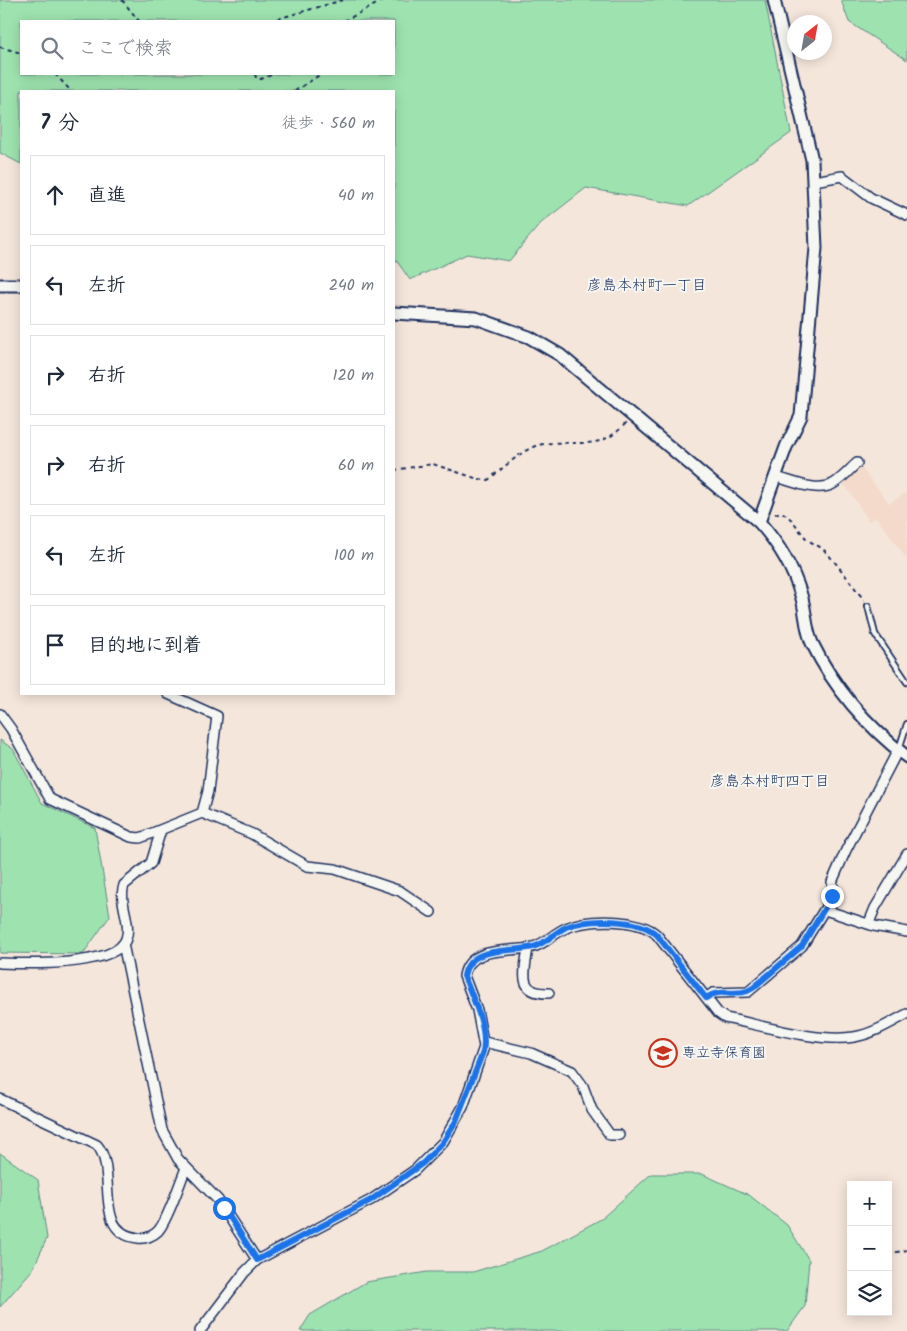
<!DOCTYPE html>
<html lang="ja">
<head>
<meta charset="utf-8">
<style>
  :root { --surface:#fff; --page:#f6f6f7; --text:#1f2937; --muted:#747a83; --line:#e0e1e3 }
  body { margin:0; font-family:Kalam,"Klee One",sans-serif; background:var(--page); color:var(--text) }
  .controls { position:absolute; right:15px; bottom:15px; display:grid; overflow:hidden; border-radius:0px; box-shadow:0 2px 12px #0003 }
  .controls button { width:45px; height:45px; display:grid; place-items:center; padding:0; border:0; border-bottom:1px solid var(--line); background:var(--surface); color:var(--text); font:25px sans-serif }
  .compass { position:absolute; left:787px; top:15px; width:45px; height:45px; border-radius:50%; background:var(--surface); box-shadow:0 2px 12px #0003; rotate:31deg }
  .stop { position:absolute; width:15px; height:15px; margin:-11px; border:4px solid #1a73e8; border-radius:50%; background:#fff }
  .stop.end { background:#1a73e8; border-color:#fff; box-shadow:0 1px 5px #0008 }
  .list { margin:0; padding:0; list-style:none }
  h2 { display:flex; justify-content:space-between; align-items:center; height:65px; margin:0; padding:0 20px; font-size:21px }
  h2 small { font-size:16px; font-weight:400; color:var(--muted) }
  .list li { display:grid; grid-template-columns:32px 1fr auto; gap:15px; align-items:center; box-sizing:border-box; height:80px; margin:0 10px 10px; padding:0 10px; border:1px solid var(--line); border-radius:0px }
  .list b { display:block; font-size:19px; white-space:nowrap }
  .list em { font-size:16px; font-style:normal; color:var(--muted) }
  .icon { flex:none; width:28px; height:28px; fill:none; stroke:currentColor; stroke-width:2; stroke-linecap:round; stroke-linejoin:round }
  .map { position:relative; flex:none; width:907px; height:1331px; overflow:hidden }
  .search { position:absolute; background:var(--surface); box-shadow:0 2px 12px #0003; left:20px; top:20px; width:375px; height:55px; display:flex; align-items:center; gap:12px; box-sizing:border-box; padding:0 18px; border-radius:0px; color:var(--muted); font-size:19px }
  .panel { position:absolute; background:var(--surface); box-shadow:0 2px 12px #0003; left:20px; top:90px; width:375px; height:605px; border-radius:0px }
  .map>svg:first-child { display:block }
</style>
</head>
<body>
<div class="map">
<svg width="907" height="1331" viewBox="0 0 907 1331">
  <rect width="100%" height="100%" fill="#f5e6db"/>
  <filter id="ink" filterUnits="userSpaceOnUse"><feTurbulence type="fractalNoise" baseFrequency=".02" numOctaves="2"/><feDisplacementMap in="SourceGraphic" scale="10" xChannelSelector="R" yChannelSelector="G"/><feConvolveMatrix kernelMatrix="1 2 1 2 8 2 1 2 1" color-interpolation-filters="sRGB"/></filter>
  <g filter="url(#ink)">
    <path fill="#f4daca" d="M 859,465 L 889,503 L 906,493 L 907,480 L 907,559 L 876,517 L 869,521 L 842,481 Z"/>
    <g fill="#9ee3af" stroke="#5c8986" fill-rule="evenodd">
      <path d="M 0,0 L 765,0 L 791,133 L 688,206 L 586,188 L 541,223 L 509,261 L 467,254 L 410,280 L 394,257 L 394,91 L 21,91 L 21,164 L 0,153 ZM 21,21 L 394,21 L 394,74 L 21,74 Z"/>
      <path d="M 841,0 L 907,0 L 907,60 L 849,22 Z"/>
      <path d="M 0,740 L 13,749 L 42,803 L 95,828 L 110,916 L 83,954 L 0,953 Z"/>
      <path d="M 0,1153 L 38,1180 L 47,1238 L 33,1269 L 0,1307 Z"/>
      <path d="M 651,1174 L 702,1174 L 749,1195 L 787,1225 L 809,1260 L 805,1306 L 787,1331 L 300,1331 L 310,1315 L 366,1282 L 427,1272 L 473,1272 L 542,1251 L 601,1219 Z"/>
    </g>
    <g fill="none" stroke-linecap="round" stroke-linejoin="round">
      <defs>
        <g id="service">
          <path d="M 868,606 L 875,634 L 907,682"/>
          <path d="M 899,749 L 907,724"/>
        </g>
        <g id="minor">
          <path d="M 814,181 L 842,176 L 871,198 L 907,215"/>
          <path d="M 776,477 C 792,481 817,493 833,484 C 842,479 850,469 857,463"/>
          <path d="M 168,694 L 217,716 L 208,791 L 202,813"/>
          <path d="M 0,714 L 11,729 L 50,799 L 131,837 L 140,838 L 202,813 L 252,834 L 307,866 L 335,869 L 400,891 L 431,912"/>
          <path d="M 825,910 L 874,926 L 907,932"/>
          <path d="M 869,923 L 875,908 L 907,854"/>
          <path d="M 123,944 L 162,1130 L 178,1159 L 218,1200 L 257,1260"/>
          <path d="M 528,948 C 525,971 516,994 549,993"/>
          <path d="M 0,963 C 25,964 116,967 126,939 C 132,922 118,902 124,885 L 151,863 L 161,830"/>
          <path d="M 707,997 L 713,993 L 748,992 L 802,946 L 829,902 L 834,890 L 832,882 L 846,850 L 898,750"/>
          <path d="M 484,1042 L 531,1053 L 572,1071 L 583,1086 L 592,1110 L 610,1135 L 619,1135"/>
          <path d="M 0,1099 L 97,1145 C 119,1170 91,1233 138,1238 C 145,1239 153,1236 158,1231 C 168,1220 180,1182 186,1168"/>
          <path d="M 200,1331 L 244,1273 L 257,1260 L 371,1200 L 415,1170 L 443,1142 L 463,1107 L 484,1047 L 477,1010 L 464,976 C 469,945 511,953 533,947 C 545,944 554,933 566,928 C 587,918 640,918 657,935 L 718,1013 L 725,1018 C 761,1025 818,1043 854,1037 C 873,1034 890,1023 907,1014"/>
        </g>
        <g id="tertiary">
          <path d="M 0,285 L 21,285"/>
          <path d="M 394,313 L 476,318 L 529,337 L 560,355 L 759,522 C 778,543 793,568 801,595 C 806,610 805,628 812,643 C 834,688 868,727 907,757"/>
          <path d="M 759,522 L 786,447 L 801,416 L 816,248 L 812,160 L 774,0"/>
        </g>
      </defs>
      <use href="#service" stroke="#1b2f5e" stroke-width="8"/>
      <use href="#minor" stroke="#1b2f5e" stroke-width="12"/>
      <use href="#tertiary" stroke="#1b2f5e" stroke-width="15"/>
      <g stroke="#1b2f5e" stroke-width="2" stroke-dasharray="4 4" stroke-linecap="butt">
        <path d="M 122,0 L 139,21"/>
        <path d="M 270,21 L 343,0"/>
        <path d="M 344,21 L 384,0"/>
        <path d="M 0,47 L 21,53"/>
        <path d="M 55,74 L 71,91"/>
        <path d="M 255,74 L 256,78 L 261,79 L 274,74"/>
        <path d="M 295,91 L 321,74"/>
        <path d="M 394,470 L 433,464 L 478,479 L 488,480 C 501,470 524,448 539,445 C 574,437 598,455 626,423"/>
        <path d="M 775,514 L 781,512 C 793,518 797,528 805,537 C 810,543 819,545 825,551 C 839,566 851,583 864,600"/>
        <path d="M 888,1254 L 907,1250"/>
      </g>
      <use href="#service" stroke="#f6f6f2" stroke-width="4.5"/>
      <use href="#minor" stroke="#f6f6f2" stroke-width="9"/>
      <use href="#tertiary" stroke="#f6f6f2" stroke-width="11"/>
    </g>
  </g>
  <g fill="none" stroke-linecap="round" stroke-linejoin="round" filter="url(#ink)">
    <path stroke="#1a73e8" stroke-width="6" d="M 224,1208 L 257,1260 L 371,1200 L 423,1163 L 443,1142 L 456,1121 L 483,1052 C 488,1027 473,999 464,976 C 469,945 511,953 533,947 C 545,944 554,933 566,927 C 588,918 640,918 657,935 L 706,998 C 721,987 739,998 753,988 L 802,946 L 832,896"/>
  </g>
  <defs>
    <symbol id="school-ring" viewBox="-11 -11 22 22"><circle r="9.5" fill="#f6f6f2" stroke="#c8321e" stroke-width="1.5"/><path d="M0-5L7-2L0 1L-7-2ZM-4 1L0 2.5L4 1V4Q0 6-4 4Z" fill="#c8321e"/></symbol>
  </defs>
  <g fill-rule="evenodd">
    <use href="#school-ring" x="647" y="1037" width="32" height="32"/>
  </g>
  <g text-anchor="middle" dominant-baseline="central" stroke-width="4" stroke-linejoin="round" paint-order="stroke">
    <g font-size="14" fill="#1b2f5e" stroke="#f6f6f2" text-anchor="start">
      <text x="682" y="1053">専立寺保育園</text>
    </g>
    <g font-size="15" fill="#1b2f5e" stroke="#f6f6f2">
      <text x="647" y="286">彦島本村町一丁目</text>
      <text x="770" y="782">彦島本村町四丁目</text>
    </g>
  </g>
</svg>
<div class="controls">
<button>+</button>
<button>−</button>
<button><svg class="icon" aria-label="layers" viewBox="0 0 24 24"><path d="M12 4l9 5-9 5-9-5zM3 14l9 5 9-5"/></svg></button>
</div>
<svg class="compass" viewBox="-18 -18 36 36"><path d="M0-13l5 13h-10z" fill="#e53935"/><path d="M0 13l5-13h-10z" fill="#747a83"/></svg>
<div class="stop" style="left:224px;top:1208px"></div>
<div class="stop end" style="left:832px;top:896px"></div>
<div class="search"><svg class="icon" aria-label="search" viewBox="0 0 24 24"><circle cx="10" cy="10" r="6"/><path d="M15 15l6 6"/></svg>ここで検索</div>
<section class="panel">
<h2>7 分<small>徒歩 · 560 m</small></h2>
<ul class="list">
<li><svg class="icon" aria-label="ahead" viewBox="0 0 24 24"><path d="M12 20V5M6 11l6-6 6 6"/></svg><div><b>直進</b></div><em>40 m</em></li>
<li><svg class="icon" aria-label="left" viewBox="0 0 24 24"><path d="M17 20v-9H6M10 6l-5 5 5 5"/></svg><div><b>左折</b></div><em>240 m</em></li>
<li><svg class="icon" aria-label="right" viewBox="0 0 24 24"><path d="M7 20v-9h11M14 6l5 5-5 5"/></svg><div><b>右折</b></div><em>120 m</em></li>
<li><svg class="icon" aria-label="right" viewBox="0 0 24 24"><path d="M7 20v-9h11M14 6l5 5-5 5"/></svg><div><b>右折</b></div><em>60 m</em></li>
<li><svg class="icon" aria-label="left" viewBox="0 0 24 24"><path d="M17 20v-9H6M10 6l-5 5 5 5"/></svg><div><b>左折</b></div><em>100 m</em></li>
<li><svg class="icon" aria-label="arrive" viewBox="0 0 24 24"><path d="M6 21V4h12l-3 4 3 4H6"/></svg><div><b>目的地に到着</b></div></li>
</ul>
</section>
</div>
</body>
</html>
